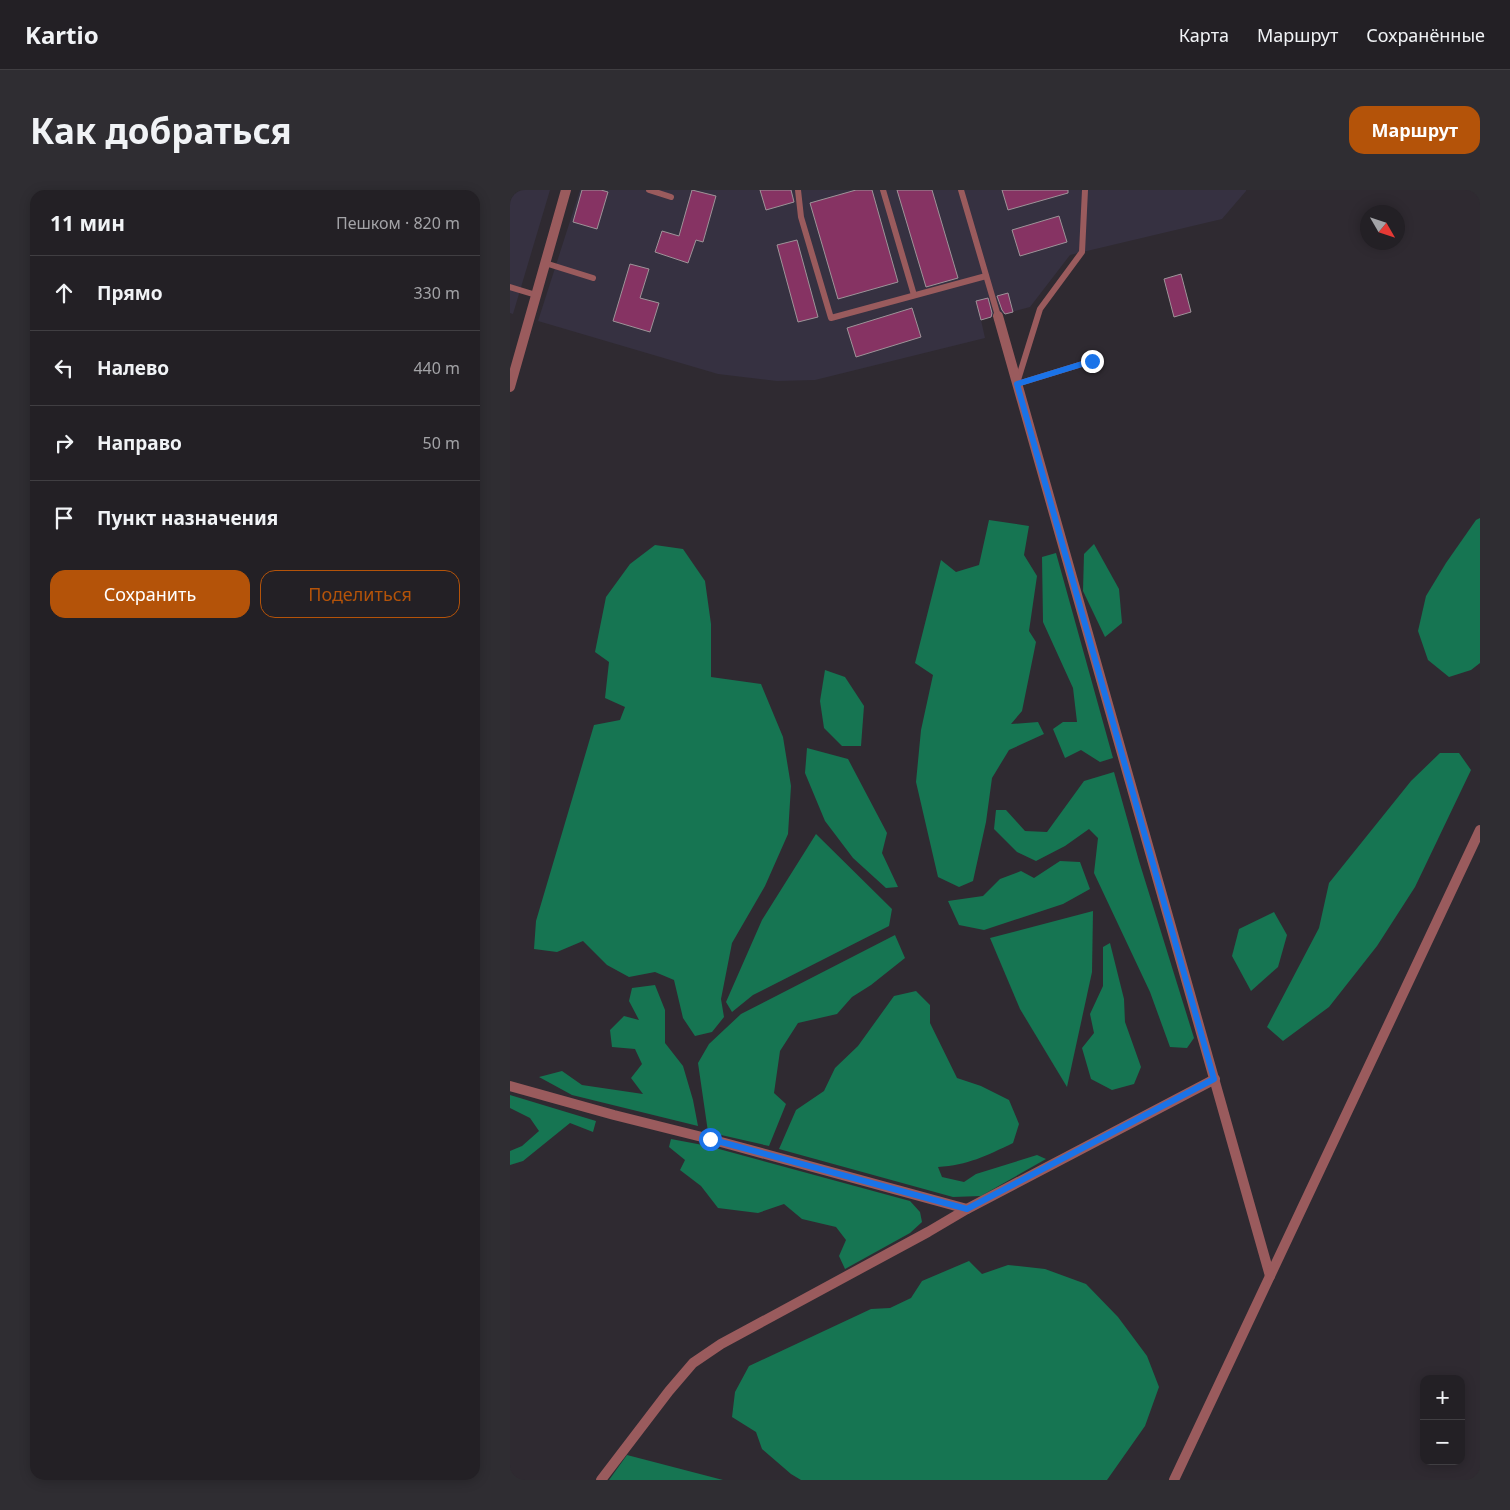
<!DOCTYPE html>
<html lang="ru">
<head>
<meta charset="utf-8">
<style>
  :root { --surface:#232025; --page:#2f2d32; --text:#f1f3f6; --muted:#a3a3a7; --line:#403e42; --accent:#b45309 }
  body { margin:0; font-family:"Noto Sans",sans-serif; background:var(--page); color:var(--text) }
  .controls { position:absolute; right:15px; bottom:15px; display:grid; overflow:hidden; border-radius:10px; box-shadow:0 2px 12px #0003 }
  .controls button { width:45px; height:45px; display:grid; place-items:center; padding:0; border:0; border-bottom:1px solid var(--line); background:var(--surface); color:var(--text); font:25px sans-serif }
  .compass { position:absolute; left:850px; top:15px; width:45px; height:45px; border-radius:50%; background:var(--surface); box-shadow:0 2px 12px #0003; rotate:129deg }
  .stop { position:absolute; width:15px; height:15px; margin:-11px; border:4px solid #1a73e8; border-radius:50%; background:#fff }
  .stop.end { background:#1a73e8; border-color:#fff; box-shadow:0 1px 5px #0008 }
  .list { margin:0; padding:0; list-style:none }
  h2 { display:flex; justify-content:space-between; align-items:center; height:65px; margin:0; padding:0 20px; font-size:21px }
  h2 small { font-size:16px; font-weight:400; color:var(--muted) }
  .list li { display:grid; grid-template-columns:32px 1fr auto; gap:15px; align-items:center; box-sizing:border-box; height:75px; padding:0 20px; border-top:1px solid var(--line) }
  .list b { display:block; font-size:19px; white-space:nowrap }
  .list em { font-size:16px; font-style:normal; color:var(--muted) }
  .actions { display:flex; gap:10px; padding:15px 20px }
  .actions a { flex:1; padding:11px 0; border:1px solid var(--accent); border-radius:15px; text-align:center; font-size:18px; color:var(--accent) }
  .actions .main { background:var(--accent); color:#fff }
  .icon { flex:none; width:28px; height:28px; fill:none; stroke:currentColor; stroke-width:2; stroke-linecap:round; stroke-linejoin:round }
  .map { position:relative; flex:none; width:970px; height:1290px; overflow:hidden; border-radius:15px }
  header { display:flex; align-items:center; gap:30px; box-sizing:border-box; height:70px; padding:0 25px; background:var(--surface); border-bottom:1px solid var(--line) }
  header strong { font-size:24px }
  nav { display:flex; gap:28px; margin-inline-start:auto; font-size:18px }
  .intro { display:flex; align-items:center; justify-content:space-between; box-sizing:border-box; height:120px; padding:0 30px }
  h1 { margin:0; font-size:35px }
  .button { padding:12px 22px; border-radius:15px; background:var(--accent); color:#fff; font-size:18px; font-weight:700 }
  main { display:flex; gap:30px; padding:0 30px }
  aside { flex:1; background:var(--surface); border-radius:15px; box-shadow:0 2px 12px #0003 }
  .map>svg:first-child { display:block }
</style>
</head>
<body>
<header>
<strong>Kartio</strong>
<nav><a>Карта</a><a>Маршрут</a><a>Сохранённые</a></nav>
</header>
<div class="intro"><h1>Как добраться</h1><a class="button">Маршрут</a></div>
<main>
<aside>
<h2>11 мин<small>Пешком · 820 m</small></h2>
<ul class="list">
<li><svg class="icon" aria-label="ahead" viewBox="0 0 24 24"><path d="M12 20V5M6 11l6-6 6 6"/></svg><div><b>Прямо</b></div><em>330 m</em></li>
<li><svg class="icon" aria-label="left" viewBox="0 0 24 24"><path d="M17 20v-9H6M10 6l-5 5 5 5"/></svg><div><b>Налево</b></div><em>440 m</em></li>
<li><svg class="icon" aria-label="right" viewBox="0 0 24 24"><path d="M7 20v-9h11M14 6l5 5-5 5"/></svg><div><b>Направо</b></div><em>50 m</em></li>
<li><svg class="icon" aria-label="arrive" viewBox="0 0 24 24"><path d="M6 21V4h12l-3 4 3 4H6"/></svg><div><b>Пункт назначения</b></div></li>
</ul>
<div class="actions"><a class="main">Сохранить</a><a>Поделиться</a></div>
</aside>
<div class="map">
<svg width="970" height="1290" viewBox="0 0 970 1290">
  <rect width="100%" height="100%" fill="#2f2a31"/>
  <g fill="#363141">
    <path d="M 0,0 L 40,0 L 3,124 L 0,123 Z"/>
    <path d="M 70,0 L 736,0 L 736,1 L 712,29 L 560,65 L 520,117 L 471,130 L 475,148 L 305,190 L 267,191 L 208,184 L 28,131 Z"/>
  </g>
  <g fill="#167552">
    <path d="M 970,328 L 970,473 L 961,480 L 939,487 L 918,470 L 908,441 L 916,406 L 936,373 L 966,330 Z"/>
    <path d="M 479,330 L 519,336 L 514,365 L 527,386 L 519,441 L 526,452 L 512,521 L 501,534 L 528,532 L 534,544 L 499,560 L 482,588 L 476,632 L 463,691 L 449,697 L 428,687 L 406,592 L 411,540 L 423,485 L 405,473 L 431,370 L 446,382 L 469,375 Z"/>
    <path d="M 584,354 L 609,399 L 612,433 L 595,447 L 573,401 L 574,364 Z"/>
    <path d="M 145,355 L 173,359 L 195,391 L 201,434 L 201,487 L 251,494 L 273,547 L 281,596 L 278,644 L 255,696 L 222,753 L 211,809 L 214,827 L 202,842 L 185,846 L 173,828 L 164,790 L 145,782 L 119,787 L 97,775 L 73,751 L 47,762 L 24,759 L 26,731 L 84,535 L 110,530 L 115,517 L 95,508 L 99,472 L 85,462 L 96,407 L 120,374 Z"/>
    <path d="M 546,363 L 603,568 L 590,572 L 571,560 L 555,568 L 543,539 L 553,532 L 567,532 L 563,498 L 533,432 L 532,367 Z"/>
    <path d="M 315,480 L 335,487 L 354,516 L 351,556 L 332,556 L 314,538 L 310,511 Z"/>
    <path d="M 297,558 L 338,569 L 377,643 L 372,663 L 388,697 L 376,698 L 343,668 L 315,631 L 295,583 Z"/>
    <path d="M 930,563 L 949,563 L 961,580 L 905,697 L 867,756 L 819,817 L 773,851 L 757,837 L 809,738 L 819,693 L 901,591 Z"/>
    <path d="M 604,582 L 629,671 L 684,848 L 677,858 L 660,857 L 640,802 L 584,683 L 588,648 L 579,639 L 555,656 L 526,671 L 507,662 L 484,639 L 486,620 L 496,620 L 515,641 L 537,642 L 574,591 Z"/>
    <path d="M 306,644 L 382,719 L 379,736 L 243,805 L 222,822 L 216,812 L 252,730 Z"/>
    <path d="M 550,671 L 570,672 L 580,699 L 553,714 L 474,740 L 449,735 L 438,711 L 473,706 L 490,689 L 511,681 L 524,688 Z"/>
    <path d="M 583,721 L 582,782 L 557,897 L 510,819 L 480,748 Z"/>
    <path d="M 764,722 L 777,745 L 768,777 L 741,801 L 722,766 L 729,739 Z"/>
    <path d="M 385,745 L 395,768 L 361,795 L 342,807 L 327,824 L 288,833 L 270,861 L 264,903 L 276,914 L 259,956 L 198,942 L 188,873 L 199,854 L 231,824 Z"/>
    <path d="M 600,753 L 614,809 L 615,832 L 631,877 L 624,894 L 602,900 L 581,889 L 572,858 L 584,843 L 580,824 L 593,796 L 593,757 Z"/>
    <path d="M 145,795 L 155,820 L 155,853 L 173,876 L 183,910 L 188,936 L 62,905 L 29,887 L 52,881 L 72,895 L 133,904 L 121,888 L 132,874 L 125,859 L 102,857 L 100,840 L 114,826 L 129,830 L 119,811 L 122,798 Z"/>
    <path d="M 406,801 L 420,815 L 420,833 L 447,888 L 471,896 L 499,910 L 509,934 L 503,953 C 476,966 458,975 428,977 L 432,987 L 454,992 L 466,984 L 527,965 L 536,969 L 471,1006 L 443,1007 L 269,959 L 286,920 L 314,901 L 325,878 L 348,856 L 384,806 Z"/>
    <path d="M 0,905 L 86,931 L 83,942 L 60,933 L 13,971 L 0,975 L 0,961 L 12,956 L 29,941 L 20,928 L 0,918 Z"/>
    <path d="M 161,949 L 198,956 L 400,1011 L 410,1022 L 412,1032 L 400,1043 L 335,1079 L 329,1066 L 336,1050 L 326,1037 L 292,1029 L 274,1014 L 248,1023 L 208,1018 L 191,996 L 170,980 L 175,970 L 159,957 Z"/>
    <path d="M 459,1071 L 472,1084 L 498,1075 L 535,1079 L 576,1094 L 608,1127 L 637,1166 L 649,1197 L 635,1236 L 597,1290 L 291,1290 L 281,1284 L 252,1259 L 246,1242 L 222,1227 L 225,1202 L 239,1176 L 361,1119 L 380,1118 L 401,1108 L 412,1091 Z"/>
    <path d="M 117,1265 L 213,1290 L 99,1290 Z"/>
  </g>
  <g fill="#863363" stroke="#9e9499">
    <path d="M 72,0 L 91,0 L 98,2 L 87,39 L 63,32 Z"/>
    <path d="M 182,0 L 206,6 L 193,52 L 186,50 L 178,73 L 145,62 L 152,41 L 169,46 Z"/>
    <path d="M 250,0 L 281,0 L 284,12 L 256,20 Z"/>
    <path d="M 346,0 L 362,0 L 388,92 L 328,109 L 300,13 Z"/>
    <path d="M 387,0 L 422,0 L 448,88 L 416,97 Z"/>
    <path d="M 492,0 L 558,0 L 558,3 L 498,20 Z"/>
    <path d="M 549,26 L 557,52 L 510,66 L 502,40 Z"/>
    <path d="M 287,50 L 308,127 L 288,132 L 267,55 Z"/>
    <path d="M 120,74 L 139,79 L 130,108 L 149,113 L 140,142 L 103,131 Z"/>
    <path d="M 671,84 L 681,122 L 664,127 L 654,89 Z"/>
    <path d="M 498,103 L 503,122 L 495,124 L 492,120 L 487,106 Z"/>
    <path d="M 478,108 L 482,123 L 481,127 L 471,130 L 466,111 Z"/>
    <path d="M 402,118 L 411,147 L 346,167 L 337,138 Z"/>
  </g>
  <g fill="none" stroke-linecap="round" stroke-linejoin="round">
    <g stroke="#9a5b5d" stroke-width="6">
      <path d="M 139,0 L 161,7"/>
      <path d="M 288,0 L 291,27 L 321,128 L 476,86"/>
      <path d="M 373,0 L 404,105"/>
      <path d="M 451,0 L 488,126"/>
      <path d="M 35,73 L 83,88"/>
      <path d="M 0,97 L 26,105"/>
      <path d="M 507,193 L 530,119 L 572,62 L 575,0"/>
      <path d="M 507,194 L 582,171"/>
    </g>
    <g stroke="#9a5b5d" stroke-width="10">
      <path d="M 488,126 L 760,1086"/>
      <path d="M 0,197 L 56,0"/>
      <path d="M 0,896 L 104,925 L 200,949 L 457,1019"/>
      <path d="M 91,1290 L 159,1201 L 183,1173 L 211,1154 L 418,1042 L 457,1019 L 705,889"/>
      <path d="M 664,1290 L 970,640"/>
    </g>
  </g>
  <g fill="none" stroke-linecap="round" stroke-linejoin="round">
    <path stroke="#1a73e8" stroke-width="6" d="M 200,949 L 457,1019 L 704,889 L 507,194 L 582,171"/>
  </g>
</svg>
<div class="controls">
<button>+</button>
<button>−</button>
</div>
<svg class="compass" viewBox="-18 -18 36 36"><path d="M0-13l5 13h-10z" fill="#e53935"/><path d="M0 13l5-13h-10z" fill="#a3a3a7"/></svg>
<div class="stop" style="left:200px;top:949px"></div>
<div class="stop end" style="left:582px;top:171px"></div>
</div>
</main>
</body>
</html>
